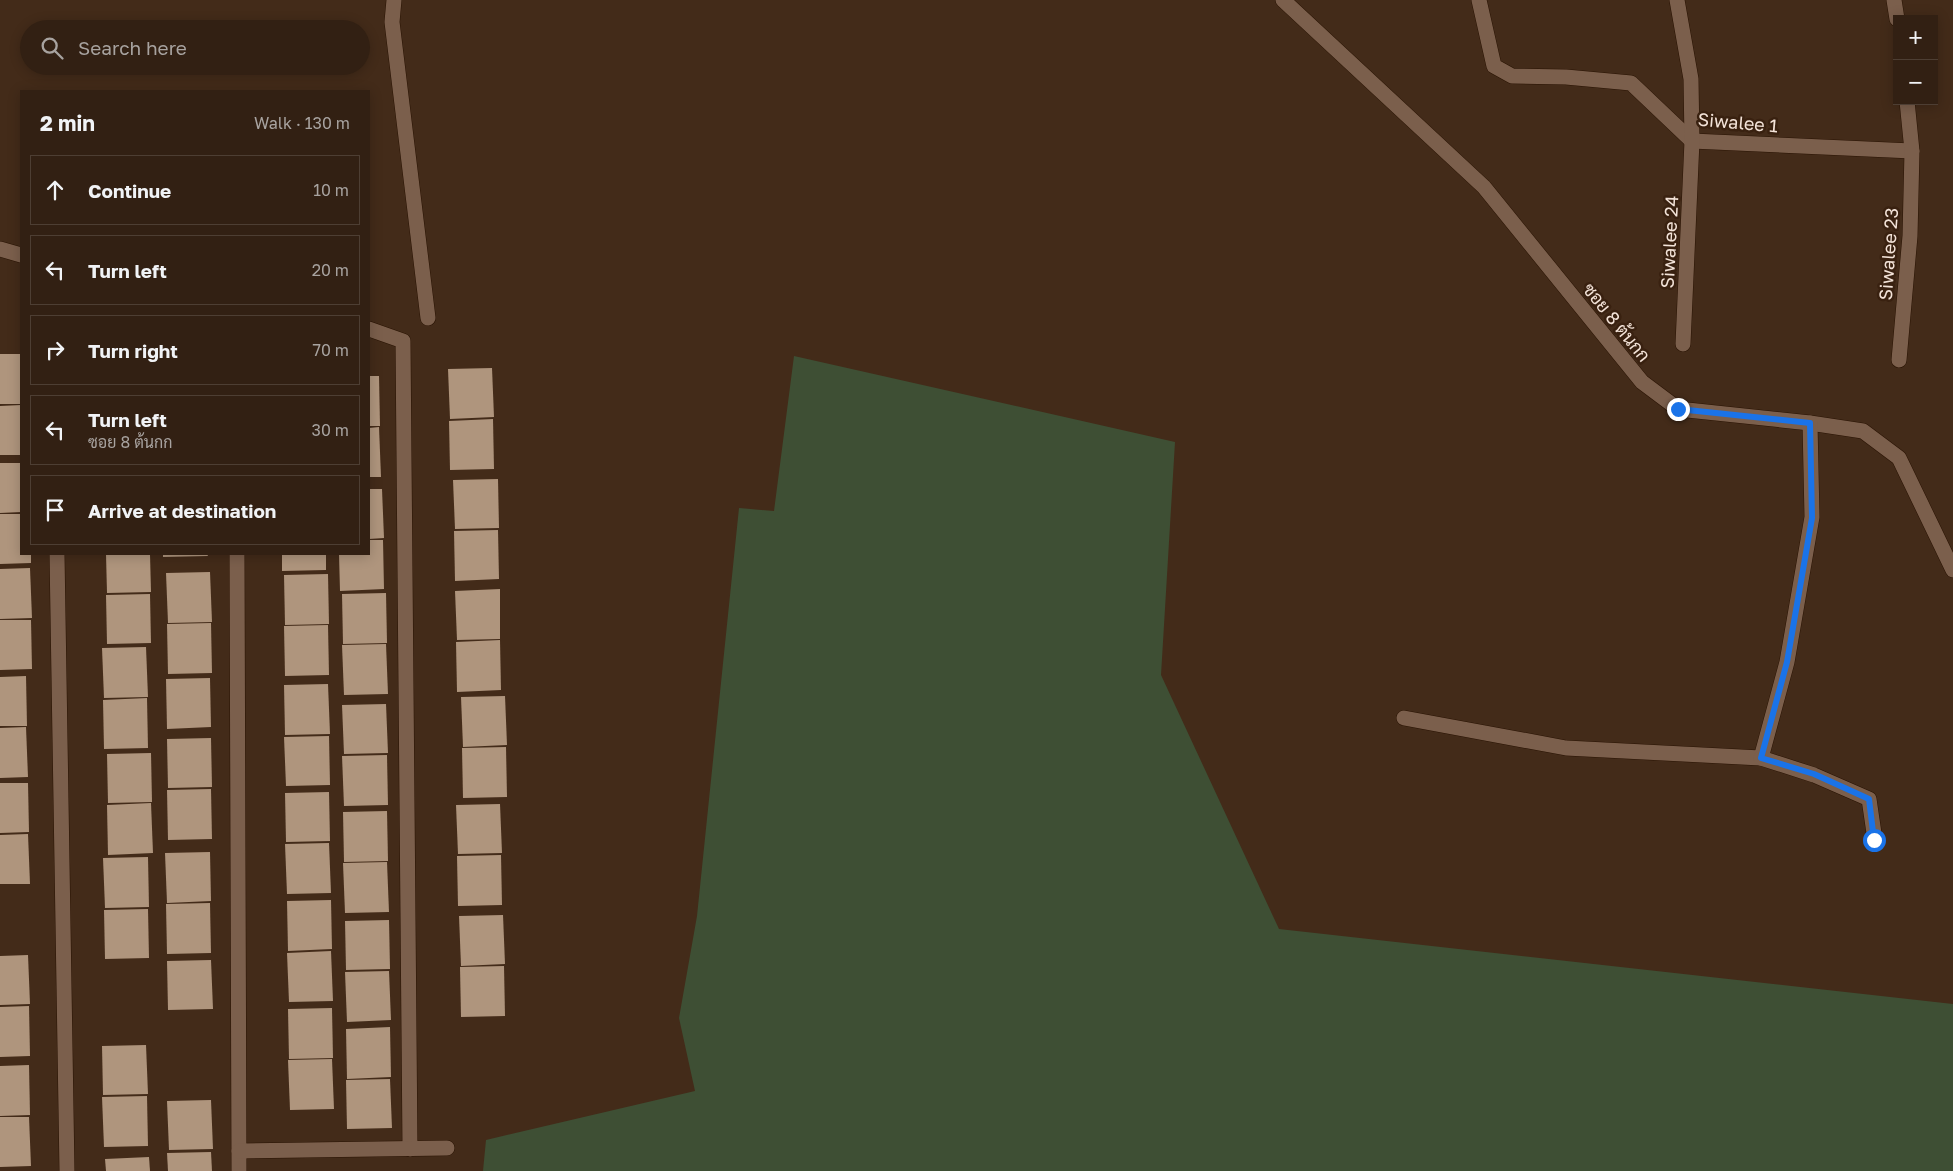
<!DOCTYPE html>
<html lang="en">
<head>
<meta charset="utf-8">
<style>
  :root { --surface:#322013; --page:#3d2d21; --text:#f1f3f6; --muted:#a8a3a0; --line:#4d3e33 }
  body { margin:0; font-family:"Golos Text",Sarabun,sans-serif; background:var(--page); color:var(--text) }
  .controls { position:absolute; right:15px; top:15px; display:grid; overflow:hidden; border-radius:0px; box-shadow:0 2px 12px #0003 }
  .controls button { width:45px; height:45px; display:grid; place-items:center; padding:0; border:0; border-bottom:1px solid var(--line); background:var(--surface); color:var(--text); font:25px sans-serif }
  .stop { position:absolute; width:15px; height:15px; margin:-11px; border:4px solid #1a73e8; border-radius:50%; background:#fff }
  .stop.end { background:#1a73e8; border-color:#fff; box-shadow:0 1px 5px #0008 }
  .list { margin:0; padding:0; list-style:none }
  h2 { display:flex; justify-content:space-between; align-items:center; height:65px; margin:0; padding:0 20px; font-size:21px }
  h2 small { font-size:16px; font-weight:400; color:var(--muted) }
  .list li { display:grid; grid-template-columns:32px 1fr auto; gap:15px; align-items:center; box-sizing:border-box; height:70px; margin:0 10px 10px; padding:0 10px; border:1px solid var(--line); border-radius:0px }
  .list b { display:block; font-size:19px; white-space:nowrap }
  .list p { margin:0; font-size:16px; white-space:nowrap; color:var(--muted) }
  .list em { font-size:16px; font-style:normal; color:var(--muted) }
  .icon { flex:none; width:28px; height:28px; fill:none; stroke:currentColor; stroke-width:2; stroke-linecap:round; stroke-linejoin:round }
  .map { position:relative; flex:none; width:1953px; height:1171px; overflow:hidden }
  .search { position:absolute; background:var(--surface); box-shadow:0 2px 12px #0003; left:20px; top:20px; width:350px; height:55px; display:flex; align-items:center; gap:12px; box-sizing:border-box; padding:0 18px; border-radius:28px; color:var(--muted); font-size:19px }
  .panel { position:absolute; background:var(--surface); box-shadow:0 2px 12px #0003; left:20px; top:90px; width:350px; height:465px; border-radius:0px }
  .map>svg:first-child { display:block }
</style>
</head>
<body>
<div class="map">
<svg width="1953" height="1171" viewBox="0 0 1953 1171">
  <rect width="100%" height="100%" fill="#432b19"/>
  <path fill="#3e4f34" d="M 794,356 L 1175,442 L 1161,675 L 1279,929 L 1953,1004 L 1953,1171 L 483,1171 L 486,1140 L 695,1091 L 679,1018 L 697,916 L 739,508 L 774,511 Z"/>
  <g fill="#af957d">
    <rect x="0" y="354" width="21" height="50"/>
    <path d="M 492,368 L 494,417 L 450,419 L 448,369 Z"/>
    <path d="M 369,376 L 379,376 L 380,426 L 369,426 Z"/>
    <path d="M 21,405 L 21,455 L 0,455 L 0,406 Z"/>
    <path d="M 493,419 L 494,469 L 450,470 L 449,421 Z"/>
    <path d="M 379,427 L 381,477 L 369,477 L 369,428 Z"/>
    <path d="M 0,463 L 21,463 L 21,512 L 0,513 Z"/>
    <path d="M 498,479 L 499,528 L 455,529 L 453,480 Z"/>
    <path d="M 369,489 L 382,489 L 384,538 L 369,539 Z"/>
    <path d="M 0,514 L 21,514 L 21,554 L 31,554 L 31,563 L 0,564 Z"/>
    <path d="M 498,530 L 499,579 L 455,581 L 454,531 Z"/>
    <path d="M 369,540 L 383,540 L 384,589 L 340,591 L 339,554 L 369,554 Z"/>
    <path d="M 106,554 L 150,554 L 151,592 L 107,593 Z"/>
    <path d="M 163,554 L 207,554 L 208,556 L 163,557 Z"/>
    <path d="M 282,554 L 326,554 L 326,570 L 282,571 Z"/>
    <path d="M 30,568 L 32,618 L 0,619 L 0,569 Z"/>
    <path d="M 210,572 L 212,622 L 168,623 L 166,573 Z"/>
    <path d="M 328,574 L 329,624 L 285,625 L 284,575 Z"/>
    <path d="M 500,589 L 500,639 L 457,640 L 455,591 Z"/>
    <path d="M 386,593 L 387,643 L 343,644 L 342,594 Z"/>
    <path d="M 150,594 L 151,643 L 107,644 L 106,595 Z"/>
    <path d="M 0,620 L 31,620 L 32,669 L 0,670 Z"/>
    <path d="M 211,623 L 212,673 L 168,674 L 167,624 Z"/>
    <path d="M 328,625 L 329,675 L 285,676 L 284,626 Z"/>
    <path d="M 500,640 L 501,690 L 457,692 L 456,642 Z"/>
    <path d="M 386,644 L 388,694 L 344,695 L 342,645 Z"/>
    <path d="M 146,647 L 148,697 L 104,698 L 102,648 Z"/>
    <path d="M 26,676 L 27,726 L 0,726 L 0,677 Z"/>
    <path d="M 210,678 L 211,727 L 167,729 L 166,679 Z"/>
    <path d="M 328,684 L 330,734 L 285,735 L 284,685 Z"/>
    <path d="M 505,696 L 507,745 L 463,747 L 461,697 Z"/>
    <path d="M 147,698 L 148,748 L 104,749 L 103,700 Z"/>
    <path d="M 386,704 L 388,753 L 344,754 L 342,705 Z"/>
    <path d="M 26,727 L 28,777 L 0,778 L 0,728 Z"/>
    <path d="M 329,736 L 330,785 L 286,786 L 284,737 Z"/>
    <path d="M 211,738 L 212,787 L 168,788 L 167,739 Z"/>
    <path d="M 506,747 L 507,797 L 463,798 L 462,748 Z"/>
    <path d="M 151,753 L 152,802 L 108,803 L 107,754 Z"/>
    <path d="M 387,755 L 388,805 L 344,806 L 342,756 Z"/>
    <path d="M 0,783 L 28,783 L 29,832 L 0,833 Z"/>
    <path d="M 211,789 L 212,839 L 168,840 L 167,790 Z"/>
    <path d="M 329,792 L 330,841 L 286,842 L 285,793 Z"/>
    <path d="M 151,803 L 153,853 L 108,855 L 107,805 Z"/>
    <path d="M 500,804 L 502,853 L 458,854 L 456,805 Z"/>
    <path d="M 387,811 L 388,861 L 344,862 L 343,812 Z"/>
    <path d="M 28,834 L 30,884 L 0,884 L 0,835 Z"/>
    <path d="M 329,843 L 331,893 L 287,894 L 285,844 Z"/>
    <path d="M 210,852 L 211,901 L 167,903 L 165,853 Z"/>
    <path d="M 501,855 L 502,905 L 458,906 L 457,856 Z"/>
    <path d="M 148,857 L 149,907 L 105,908 L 103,858 Z"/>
    <path d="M 387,862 L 389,912 L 345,913 L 343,863 Z"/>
    <path d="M 331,900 L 332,949 L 288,951 L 287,901 Z"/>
    <path d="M 210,903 L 211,953 L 167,954 L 166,904 Z"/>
    <path d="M 148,909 L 149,958 L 105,959 L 104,910 Z"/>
    <path d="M 503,915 L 505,964 L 461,966 L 459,916 Z"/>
    <path d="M 389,920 L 390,969 L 346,970 L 345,921 Z"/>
    <path d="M 331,951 L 333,1001 L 289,1002 L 287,953 Z"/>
    <path d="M 28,955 L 30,1004 L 0,1005 L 0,956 Z"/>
    <path d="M 211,960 L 213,1009 L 168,1010 L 167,961 Z"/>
    <path d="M 504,966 L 505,1016 L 461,1017 L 460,967 Z"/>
    <path d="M 389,971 L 391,1020 L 347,1022 L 345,972 Z"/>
    <path d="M 29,1006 L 30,1056 L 0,1057 L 0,1007 Z"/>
    <path d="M 332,1008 L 333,1058 L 289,1059 L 288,1009 Z"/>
    <path d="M 390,1027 L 391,1077 L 347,1079 L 346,1029 Z"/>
    <path d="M 146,1045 L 148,1094 L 103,1095 L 102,1046 Z"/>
    <path d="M 332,1059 L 334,1109 L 290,1110 L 288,1060 Z"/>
    <path d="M 29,1065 L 30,1115 L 0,1116 L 0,1066 Z"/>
    <path d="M 390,1079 L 392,1128 L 347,1129 L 346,1080 Z"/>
    <path d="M 147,1096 L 148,1146 L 104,1147 L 102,1097 Z"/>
    <path d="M 211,1100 L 213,1149 L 169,1150 L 167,1101 Z"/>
    <path d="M 0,1117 L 29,1117 L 31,1166 L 0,1167 Z"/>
    <path d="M 211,1152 L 212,1171 L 168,1171 L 167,1153 Z"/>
    <path d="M 149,1157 L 150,1171 L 106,1171 L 105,1159 Z"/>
  </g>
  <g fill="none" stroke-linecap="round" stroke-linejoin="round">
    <defs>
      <g id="minor">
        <path d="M 394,0 L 392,22 L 428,318"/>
        <path d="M 1283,0 L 1484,187 L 1642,382 L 1678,409 L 1810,423 L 1863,431 L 1899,458 L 1953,570"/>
        <path d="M 1479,0 L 1494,66 L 1512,76 L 1566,77 L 1631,83 L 1692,141 L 1912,151"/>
        <path d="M 1677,0 L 1691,79 L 1692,141 L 1683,344"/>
        <path d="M 1894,0 L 1897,19"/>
        <path d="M 0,249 L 21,255"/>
        <path d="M 369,329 L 403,341 L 410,1149"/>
        <path d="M 1899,360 L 1910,236 L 1912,151 L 1907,101"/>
        <path d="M 57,554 L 67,1171"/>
        <path d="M 237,554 L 239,1171"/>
        <path d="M 1404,718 L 1566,748 L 1761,758 L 1787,662 L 1812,517 L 1810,423"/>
        <path d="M 1761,758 L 1814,775 L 1869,799 L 1875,840"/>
        <path d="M 239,1151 L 447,1148"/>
      </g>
    </defs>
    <use href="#minor" stroke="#291303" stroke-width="16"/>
    <use href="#minor" stroke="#7b5f4c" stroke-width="15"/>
  </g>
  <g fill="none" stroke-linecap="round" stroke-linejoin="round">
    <path stroke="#1a73e8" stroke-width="6" d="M 1678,409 L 1810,423 L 1812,518 L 1787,662 L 1761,758 L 1814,774 L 1869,799 L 1874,840"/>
  </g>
  <g text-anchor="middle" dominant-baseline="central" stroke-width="5" stroke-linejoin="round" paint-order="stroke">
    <g font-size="18" fill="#f3e3d8" stroke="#392110">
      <text transform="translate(1738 122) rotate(5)">Siwalee 1</text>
      <text transform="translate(1669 242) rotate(-87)">Siwalee 24</text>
      <text transform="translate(1888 254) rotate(-86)">Siwalee 23</text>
      <text transform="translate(1617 322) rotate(51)">ซอย 8 ต้นกก</text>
    </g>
  </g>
</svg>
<div class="controls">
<button>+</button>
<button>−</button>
</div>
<div class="stop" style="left:1874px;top:840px"></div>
<div class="stop end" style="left:1678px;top:409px"></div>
<div class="search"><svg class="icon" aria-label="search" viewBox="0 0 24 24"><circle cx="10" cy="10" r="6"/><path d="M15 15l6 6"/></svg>Search here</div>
<section class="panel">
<h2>2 min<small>Walk · 130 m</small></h2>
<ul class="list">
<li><svg class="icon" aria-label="ahead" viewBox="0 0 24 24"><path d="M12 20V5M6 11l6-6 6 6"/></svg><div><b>Continue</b></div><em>10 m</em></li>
<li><svg class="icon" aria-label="left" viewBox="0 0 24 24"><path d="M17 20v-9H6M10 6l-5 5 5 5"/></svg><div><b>Turn left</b></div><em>20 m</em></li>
<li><svg class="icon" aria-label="right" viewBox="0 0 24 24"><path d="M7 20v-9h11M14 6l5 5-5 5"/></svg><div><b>Turn right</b></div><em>70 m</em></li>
<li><svg class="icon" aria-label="left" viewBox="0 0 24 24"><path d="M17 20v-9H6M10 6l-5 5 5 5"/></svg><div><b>Turn left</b><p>ซอย 8 ต้นกก</p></div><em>30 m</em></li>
<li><svg class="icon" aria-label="arrive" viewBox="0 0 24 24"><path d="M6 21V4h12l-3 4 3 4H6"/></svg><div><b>Arrive at destination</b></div></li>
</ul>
</section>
</div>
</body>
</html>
